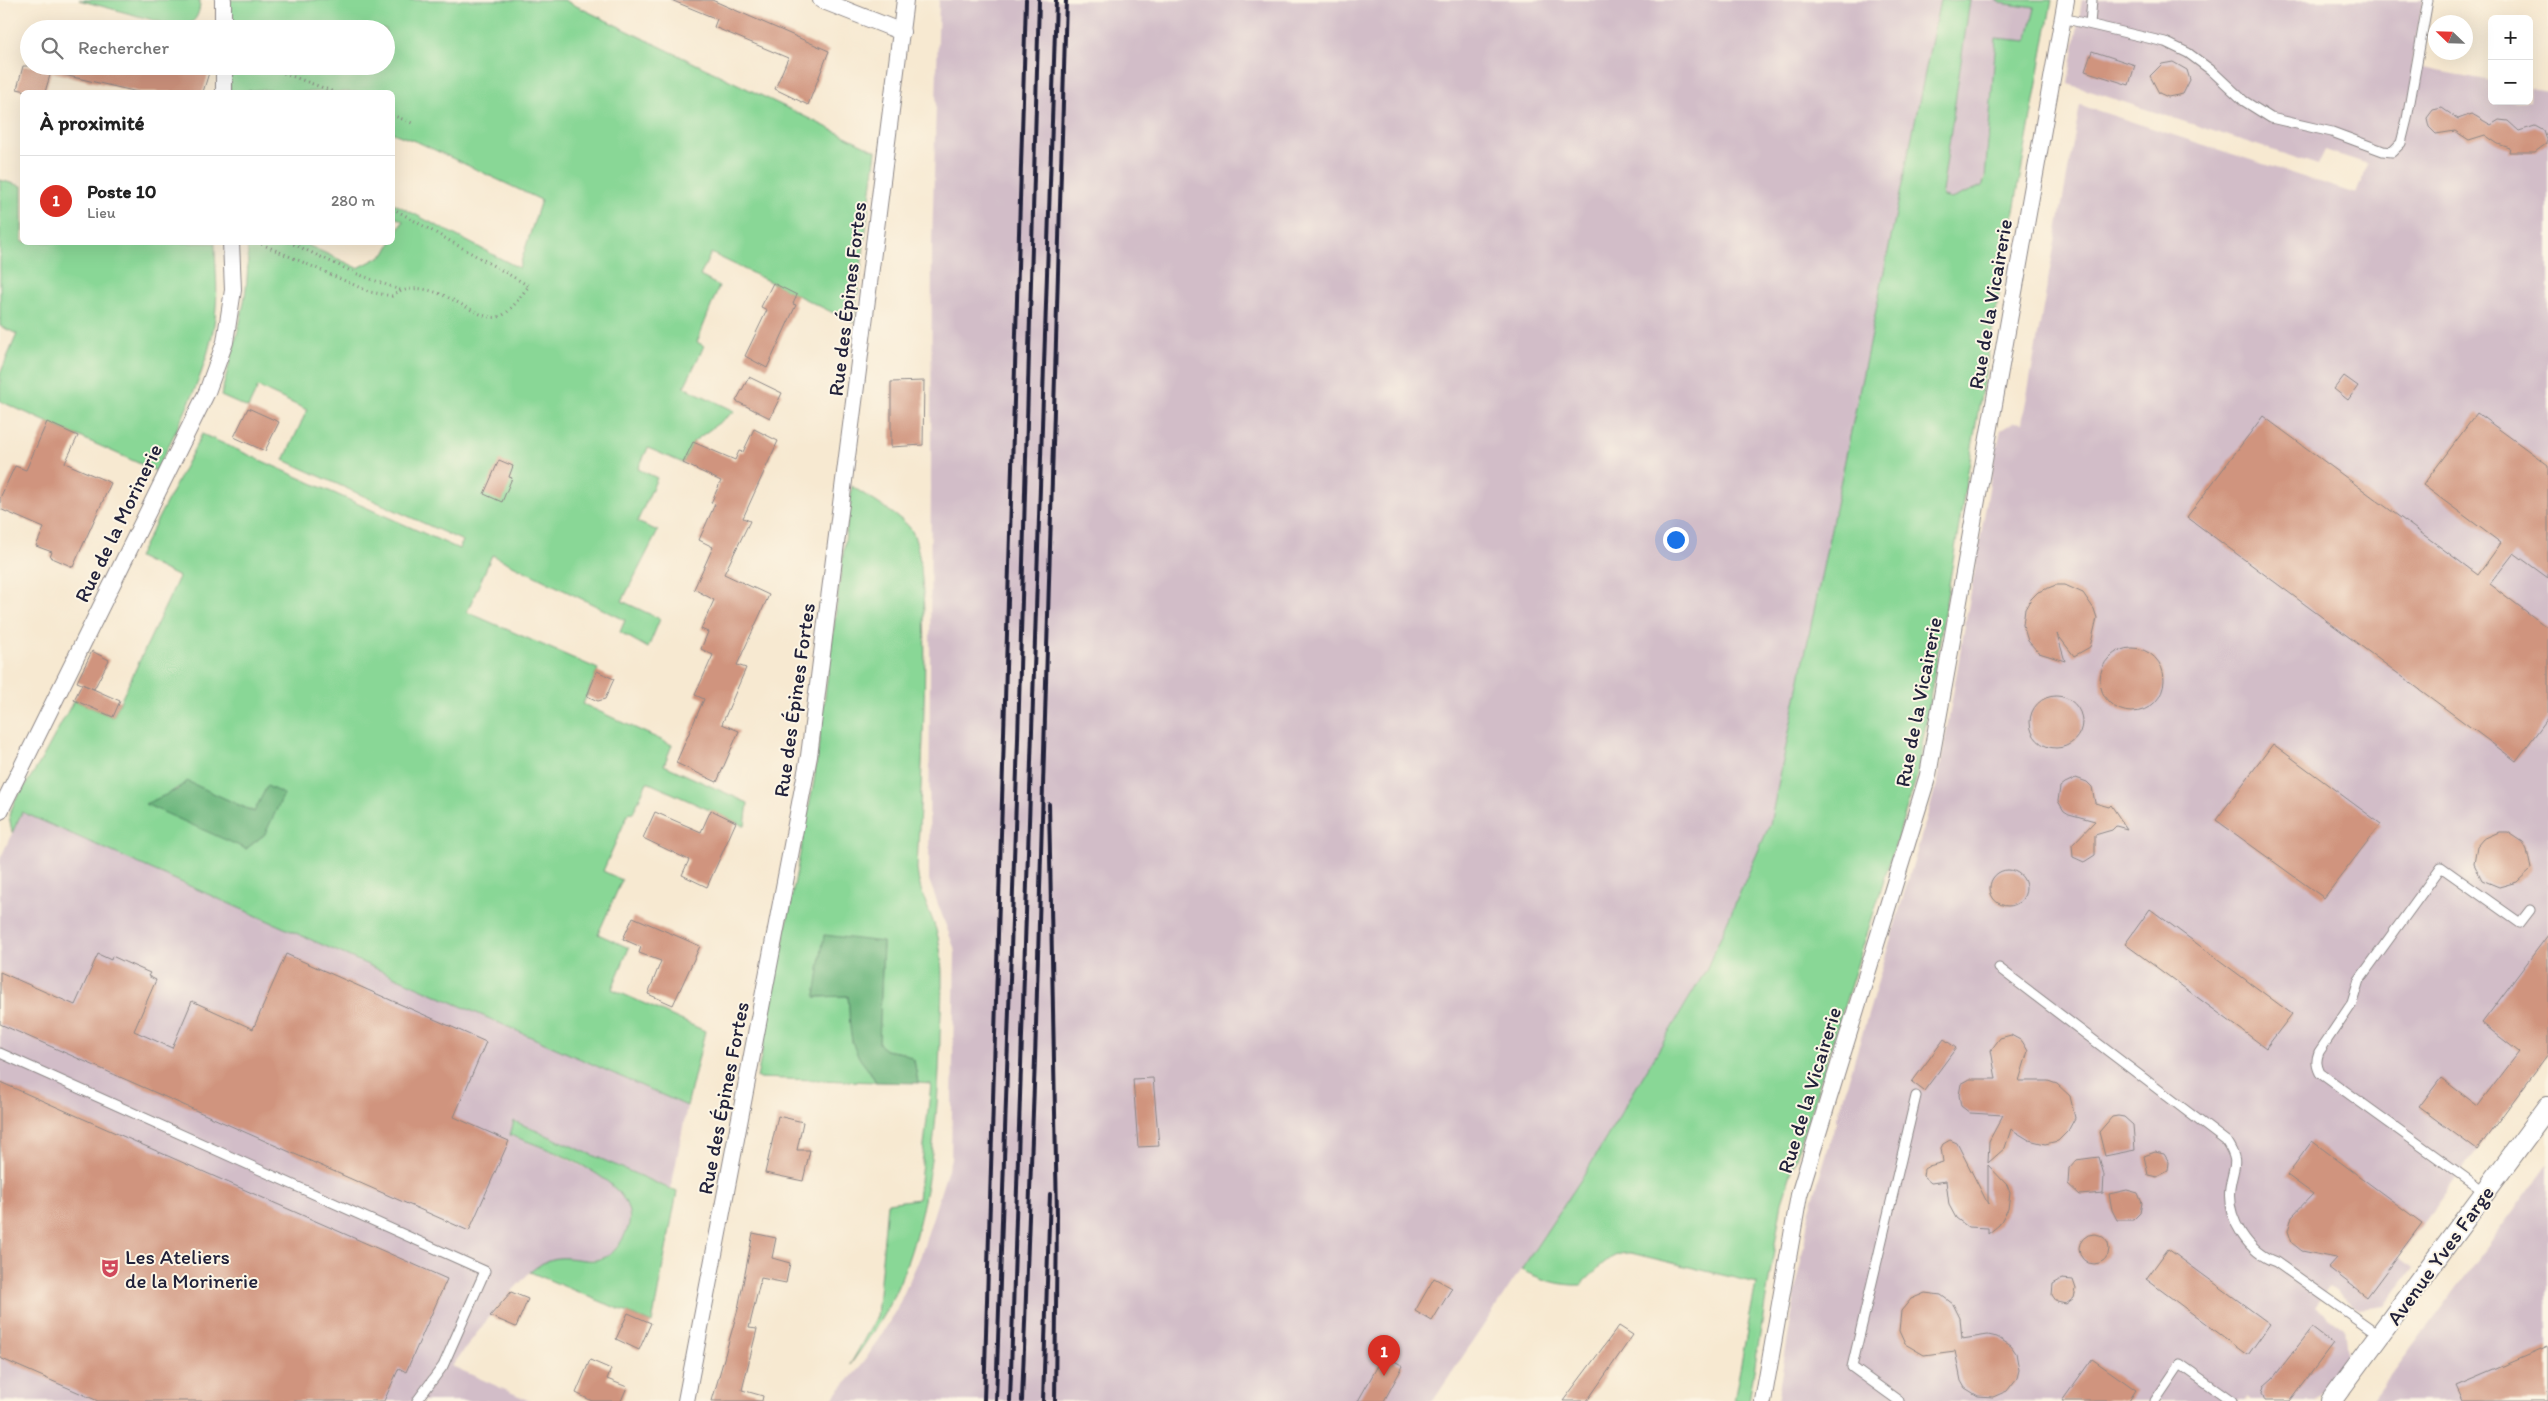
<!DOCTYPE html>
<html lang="fr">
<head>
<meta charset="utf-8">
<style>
  :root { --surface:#fff; --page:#f6f6f6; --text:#222; --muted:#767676; --line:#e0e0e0; --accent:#d93025 }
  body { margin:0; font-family:Itim,sans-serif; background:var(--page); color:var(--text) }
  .controls { position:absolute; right:15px; top:15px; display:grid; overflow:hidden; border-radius:8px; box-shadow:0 5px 20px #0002 }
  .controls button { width:45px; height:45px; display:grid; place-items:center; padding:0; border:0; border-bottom:1px solid var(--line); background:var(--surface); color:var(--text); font:25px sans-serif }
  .compass { position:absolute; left:2428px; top:15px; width:45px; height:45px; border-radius:50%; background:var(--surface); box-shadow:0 5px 20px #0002; rotate:293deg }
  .you { position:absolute; left:1675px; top:539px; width:18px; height:18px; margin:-12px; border:4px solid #fff; border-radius:50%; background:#1a73e8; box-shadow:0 0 0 8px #1a73e833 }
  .badge { display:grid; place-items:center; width:32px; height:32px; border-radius:50%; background:var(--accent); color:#fff; font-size:16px; font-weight:700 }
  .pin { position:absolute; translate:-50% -41px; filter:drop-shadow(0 1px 2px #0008) }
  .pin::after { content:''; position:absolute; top:26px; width:18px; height:15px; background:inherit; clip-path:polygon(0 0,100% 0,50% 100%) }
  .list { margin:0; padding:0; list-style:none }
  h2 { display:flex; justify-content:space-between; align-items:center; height:65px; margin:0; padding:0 20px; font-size:21px }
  h2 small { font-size:16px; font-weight:400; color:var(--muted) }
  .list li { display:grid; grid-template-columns:32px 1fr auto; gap:15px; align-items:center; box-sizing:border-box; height:90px; padding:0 20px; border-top:1px solid var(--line) }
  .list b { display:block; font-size:19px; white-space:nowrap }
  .list p { margin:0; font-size:16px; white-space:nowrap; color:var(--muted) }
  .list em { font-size:16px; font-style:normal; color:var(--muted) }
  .icon { flex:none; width:28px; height:28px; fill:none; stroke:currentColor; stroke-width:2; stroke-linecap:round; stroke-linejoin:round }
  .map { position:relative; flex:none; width:2548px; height:1401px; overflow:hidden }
  .search { position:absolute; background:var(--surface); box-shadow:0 5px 20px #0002; left:20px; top:20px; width:375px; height:55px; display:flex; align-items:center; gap:12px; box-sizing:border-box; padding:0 18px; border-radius:28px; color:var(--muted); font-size:19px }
  .panel { position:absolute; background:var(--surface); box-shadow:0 5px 20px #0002; left:20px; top:90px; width:375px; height:155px; border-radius:8px }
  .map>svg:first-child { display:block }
</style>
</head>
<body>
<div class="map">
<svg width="2548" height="1401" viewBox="0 0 2548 1401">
  <rect width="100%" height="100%" fill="#fcf5e5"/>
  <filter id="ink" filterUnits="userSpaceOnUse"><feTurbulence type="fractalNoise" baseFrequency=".02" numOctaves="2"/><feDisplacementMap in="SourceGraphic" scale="10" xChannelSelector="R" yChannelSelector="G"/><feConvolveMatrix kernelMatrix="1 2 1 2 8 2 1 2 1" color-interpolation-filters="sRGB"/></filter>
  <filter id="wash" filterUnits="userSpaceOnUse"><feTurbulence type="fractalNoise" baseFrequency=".0096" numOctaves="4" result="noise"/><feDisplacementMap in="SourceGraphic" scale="20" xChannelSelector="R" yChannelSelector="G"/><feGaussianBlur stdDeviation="1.12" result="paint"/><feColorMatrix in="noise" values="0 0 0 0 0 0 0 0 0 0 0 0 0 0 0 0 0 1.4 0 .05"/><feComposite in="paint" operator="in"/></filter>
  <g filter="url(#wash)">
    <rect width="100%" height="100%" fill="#f7e9d1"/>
    <g fill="#d2bdc8">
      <path d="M 939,0 L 1940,0 L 1770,824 L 1706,970 L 1586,1172 L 1433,1401 L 830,1401 L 862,1365 L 895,1313 L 921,1255 L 951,1159 L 955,950 L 929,880 L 932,243 Z"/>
      <path d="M 1970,0 L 1996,0 L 2000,3 L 2035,8 L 2027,42 L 1996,38 L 1988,163 L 1982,186 L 1951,199 L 1944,197 L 1942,192 Z"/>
      <path d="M 2082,0 L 2423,0 L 2411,66 L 2492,81 L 2492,101 L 2529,101 L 2529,88 L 2548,91 L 2548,1054 L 2398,1257 L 2413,1268 L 2385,1306 L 2359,1309 L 2330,1287 L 2315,1306 L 2344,1328 L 2347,1356 L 2314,1401 L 2250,1401 L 2246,1398 L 2244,1401 L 1777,1401 L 1810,1209 L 1938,780 L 1994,460 L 2001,430 L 2014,422 L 2022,423 L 2080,105 L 2356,194 L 2368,164 L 2325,150 L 2318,165 L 2068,84 Z"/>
      <path d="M 22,812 L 687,1106 L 671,1189 L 514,1121 L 510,1135 L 544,1148 L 590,1170 L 614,1186 L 626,1202 L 629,1213 L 628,1228 L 622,1241 L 610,1255 L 599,1259 L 582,1260 L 567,1258 L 545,1262 L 530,1272 L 496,1308 L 452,1366 L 530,1401 L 0,1401 L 0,859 Z"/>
      <path d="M 2548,1164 L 2548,1401 L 2372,1401 Z"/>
    </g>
    <g fill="#89d796" stroke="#567c68" fill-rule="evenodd">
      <path d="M 79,0 L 200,0 C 200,15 195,25 179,27 Z"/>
      <path d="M 227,0 L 564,0 L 876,151 L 854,323 L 711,253 L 700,276 L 719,286 L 697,342 L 704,346 L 684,387 L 735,411 L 693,442 L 683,463 L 648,448 L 638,469 L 657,478 L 637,522 L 658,531 L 622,601 L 660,619 L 648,648 L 620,632 L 625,620 L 492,555 L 467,612 L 598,669 L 583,704 L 672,745 L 664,765 L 748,803 L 745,826 L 647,782 L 633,813 L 629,812 L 603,871 L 622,880 L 598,934 L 629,948 L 612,989 L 705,1031 L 687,1106 L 22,812 L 12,833 L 9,815 L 15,801 L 39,764 L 74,700 L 113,717 L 179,577 L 138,557 L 202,434 L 459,549 L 463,541 L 284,460 L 307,410 L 258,387 L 248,408 L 221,396 C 233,346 252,295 247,243 L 303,243 L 358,268 L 385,254 L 403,221 L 393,216 L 393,203 L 519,268 L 541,200 L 420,143 L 393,133 L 392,92 L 281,92 C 264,87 247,92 230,92 L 228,66 L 386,66 L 386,29 L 228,29 ZM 187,782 L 255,812 L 265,834 L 246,849 L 168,794 Z"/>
      <path d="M 1940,0 L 1970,0 L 1942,192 L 1944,197 L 1951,199 L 1982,186 L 1985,179 L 1996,38 L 2027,41 L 2035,8 L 2000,3 L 1996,0 L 2052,0 L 1981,394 L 1917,776 L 1782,1202 L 1749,1401 L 1734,1401 L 1756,1283 L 1631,1253 C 1608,1252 1597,1271 1581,1285 C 1559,1286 1541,1279 1521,1270 L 1586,1172 L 1706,970 L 1770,824 Z"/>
      <path d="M 0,180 L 22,186 L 22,242 L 215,243 C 215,264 218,286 216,307 C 212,365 181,420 156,471 L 0,401 L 0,374 L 17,334 L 0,326 Z"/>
      <path d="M 852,486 C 864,495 903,518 910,528 C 937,564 919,812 917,869 C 919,898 937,920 940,948 C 944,977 941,1007 940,1035 C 939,1117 929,1221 894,1295 C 882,1320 866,1343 850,1365 L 877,1316 L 887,1203 L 918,1199 L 931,1084 L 918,1083 L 914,1060 L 903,1053 L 885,1050 L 879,1043 L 883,942 L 815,997 L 848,996 L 852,1042 L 876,1082 L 757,1078 L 814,781 Z"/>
      <path d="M 514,1121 L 677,1192 L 652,1323 L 530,1272 C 537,1267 544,1261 553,1259 C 572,1254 591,1267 609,1255 C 617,1250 623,1239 627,1230 C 647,1181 542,1147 510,1135 Z"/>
    </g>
    <g fill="#6eb87f" stroke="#486d5d">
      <path d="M 187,781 L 254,812 L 267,786 L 284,794 L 265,834 L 246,849 L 145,804 L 179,789 Z"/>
      <path d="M 824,935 L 883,942 L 879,1043 L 885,1050 L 903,1053 L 914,1060 L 918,1083 L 876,1082 C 871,1071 861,1063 856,1052 C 848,1035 850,1014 848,996 L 815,997 Z"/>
    </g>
    <g id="blocks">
      <g fill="#d0947e">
        <path d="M 671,0 L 712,0 L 829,51 L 808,105 L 775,89 L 788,58 L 714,27 L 717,19 Z"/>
        <path d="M 2092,51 L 2135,65 L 2129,85 L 2085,71 Z"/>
        <path d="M 2173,62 L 2187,70 L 2190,80 L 2183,94 L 2168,97 L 2159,93 L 2150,76 L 2162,64 Z"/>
        <path d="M 23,66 L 211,66 L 203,92 L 138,92 L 51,72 L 45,92 L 31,92 L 17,89 Z"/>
        <path d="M 2442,108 L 2458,119 L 2472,114 L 2491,125 L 2499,120 L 2508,121 L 2519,131 L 2535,126 L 2544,131 L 2547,140 L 2546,144 L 2535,152 L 2509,152 L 2510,148 L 2498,144 L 2485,135 L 2469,140 L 2455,131 L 2436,134 L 2429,127 L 2427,118 L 2433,110 Z"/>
        <path d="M 773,283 L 797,295 L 793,304 L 796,305 L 767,368 L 745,356 L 767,310 L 761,307 Z"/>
        <path d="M 2344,376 L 2358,386 L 2348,400 L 2334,389 Z"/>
        <path d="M 749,377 L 782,393 L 770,418 L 736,401 Z"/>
        <path d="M 924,381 L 923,445 L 891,447 L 891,382 Z"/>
        <path d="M 248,408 L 279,422 L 265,451 L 234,437 Z"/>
        <path d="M 2477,413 L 2548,465 L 2548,578 L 2514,553 L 2490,584 L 2548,628 L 2548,718 L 2516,761 L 2187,517 L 2263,416 L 2478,575 L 2501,543 L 2423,485 Z"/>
        <path d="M 47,422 L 78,436 L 65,463 L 111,483 L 73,567 L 50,557 L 52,552 L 36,546 L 44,528 L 0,509 L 0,498 L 15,466 L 26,470 Z"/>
        <path d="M 754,429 L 778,441 L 743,518 L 750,521 L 724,574 L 769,595 L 737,665 L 746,668 L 722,724 L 739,731 L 717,782 L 676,763 L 704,699 L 695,695 L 713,655 L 701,649 L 708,632 L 701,629 L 714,600 L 694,589 L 713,547 L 699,540 L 715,504 L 711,503 L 721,481 L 683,463 L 693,442 L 735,460 L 739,451 L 743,452 Z"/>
        <path d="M 499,460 L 513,466 L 509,477 L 512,478 L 502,502 L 484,494 Z"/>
        <path d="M 2056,585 L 2065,585 L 2083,593 L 2094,609 L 2097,618 L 2090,647 L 2074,656 L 2057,634 L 2065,661 L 2039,653 L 2028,641 L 2023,625 L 2025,609 L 2031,599 L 2038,592 Z"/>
        <circle cx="2132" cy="680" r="32"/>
        <path d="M 92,651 L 109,660 L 94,689 L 77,682 Z"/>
        <path d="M 597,671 L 614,679 L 605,699 L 598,701 L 587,696 Z"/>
        <path d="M 82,684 L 120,701 L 113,717 L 74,700 Z"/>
        <circle cx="2056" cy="722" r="26"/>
        <path d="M 2273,744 L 2381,824 L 2324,898 L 2216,820 Z"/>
        <path d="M 2076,778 L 2087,782 L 2092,787 L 2095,803 L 2109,807 L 2111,805 L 2127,829 L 2116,826 L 2112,830 L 2095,835 L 2095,855 L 2084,862 L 2073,857 L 2072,845 L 2095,821 L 2069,814 L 2064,811 L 2058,801 L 2060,787 L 2065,783 Z"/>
        <path d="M 711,810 L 736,822 L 707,887 L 682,875 L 689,860 L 643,838 L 655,812 L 701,832 Z"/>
        <path d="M 2499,832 L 2508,832 L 2523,842 L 2527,850 L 2531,869 L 2517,882 L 2499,887 L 2482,880 L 2474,864 L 2477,846 L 2483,839 Z"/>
        <circle cx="2008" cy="888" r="18"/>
        <path d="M 2150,909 L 2292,1014 L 2266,1048 L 2125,944 Z"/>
        <path d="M 633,917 L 700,946 L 673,1005 L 648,994 L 661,961 L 639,953 L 641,947 L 623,939 Z"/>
        <path d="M 2548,935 L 2548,1054 L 2477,1150 L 2419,1107 L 2441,1078 L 2478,1106 L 2519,1052 L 2482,1023 Z"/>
        <path d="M 98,954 L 111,960 L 112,956 L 125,962 L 150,973 L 148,976 L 156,980 L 134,1031 L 172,1048 L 192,1001 L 253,1029 L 286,954 L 486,1042 L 454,1117 L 509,1141 L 469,1231 L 0,1024 L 0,972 L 75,1005 Z"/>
        <path d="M 2011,1035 L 2022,1041 L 2028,1051 L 2019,1081 L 2048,1081 L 2057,1084 L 2070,1096 L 2075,1118 L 2068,1131 L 2058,1141 L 2045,1144 L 2029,1140 L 2011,1129 L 2005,1148 L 1988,1163 L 1989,1141 L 2003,1115 L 1970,1113 L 1961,1106 L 1959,1095 L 1961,1084 L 1970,1079 L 1996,1079 L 1991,1050 L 2000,1038 Z"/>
        <path d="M 1944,1039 L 1956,1048 L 1924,1091 L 1912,1082 Z"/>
        <path d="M 1153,1078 L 1159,1146 L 1138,1147 L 1133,1079 Z"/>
        <path d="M 0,1082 L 447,1279 L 406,1372 L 399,1368 L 384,1401 L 98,1401 L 0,1358 Z"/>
        <path d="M 778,1116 L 803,1122 L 797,1150 L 810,1150 L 803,1181 L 765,1173 Z"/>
        <path d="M 2118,1116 L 2124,1117 L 2133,1125 L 2135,1150 L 2105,1156 L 2099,1132 L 2112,1117 Z"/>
        <path d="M 1950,1140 L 1957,1143 L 1988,1204 L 1988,1165 L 2007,1185 L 2010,1193 L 2008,1209 L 1999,1225 L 1988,1234 L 1988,1228 L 1968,1227 L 1956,1218 L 1949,1205 L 1946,1181 L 1931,1183 L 1923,1176 L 1924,1169 L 1929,1166 L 1943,1162 L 1941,1148 L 1943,1144 Z"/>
        <path d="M 2312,1141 L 2422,1223 L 2367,1297 L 2328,1267 L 2336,1258 L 2302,1251 L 2292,1243 L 2288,1231 L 2292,1216 L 2313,1194 L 2287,1175 Z"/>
        <path d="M 2155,1152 L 2164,1154 L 2169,1162 L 2168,1171 L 2157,1177 L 2148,1175 L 2144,1156 Z"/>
        <path d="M 2099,1157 L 2104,1175 L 2103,1193 L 2080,1195 L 2068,1184 L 2069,1168 L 2076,1160 Z"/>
        <path d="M 2127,1190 L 2138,1193 L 2142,1203 L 2140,1213 L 2133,1220 L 2117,1220 L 2112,1210 L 2109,1194 Z"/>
        <path d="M 753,1233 L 776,1238 L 772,1258 L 790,1263 L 786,1283 L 761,1278 L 749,1328 L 757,1329 L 742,1390 L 763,1396 L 762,1401 L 712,1401 L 738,1309 Z"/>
        <circle cx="2094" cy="1249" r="15"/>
        <path d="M 2168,1249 L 2270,1324 L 2248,1355 L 2146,1279 Z"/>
        <path d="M 1434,1278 L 1452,1288 L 1432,1321 L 1415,1311 Z"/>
        <path d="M 2062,1279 L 2073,1280 L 2076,1289 L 2074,1298 L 2066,1304 L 2057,1302 L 2052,1295 L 2053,1284 Z"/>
        <path d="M 511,1292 L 528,1299 L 516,1327 L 490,1316 Z"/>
        <path d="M 1925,1293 L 1941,1295 L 1953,1304 L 1960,1318 L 1962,1339 L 1988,1335 L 1997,1337 L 2011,1346 L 2016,1353 L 2019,1370 L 2017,1378 L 2007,1391 L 1993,1397 L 1978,1396 L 1965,1388 L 1961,1381 L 1955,1351 L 1924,1355 L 1905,1344 L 1899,1331 L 1901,1311 L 1911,1299 Z"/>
        <path d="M 628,1313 L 651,1323 L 639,1350 L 616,1339 Z"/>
        <path d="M 1619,1326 L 1633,1335 L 1587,1401 L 1563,1401 Z"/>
        <path d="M 2312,1328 L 2333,1344 L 2290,1401 L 2265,1401 L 2262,1393 L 2264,1386 L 2273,1378 Z"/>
        <path d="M 2548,1347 L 2548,1401 L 2463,1401 L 2456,1386 Z"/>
        <path d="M 1384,1355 L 1403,1366 L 1384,1401 L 1358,1401 Z"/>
        <path d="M 2092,1359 L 2136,1390 L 2129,1401 L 2062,1401 Z"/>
        <path d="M 590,1360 L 611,1369 L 607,1379 L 627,1387 L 621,1401 L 592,1401 L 576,1393 Z"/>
      </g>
    </g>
  </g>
  <g filter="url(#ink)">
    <use href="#blocks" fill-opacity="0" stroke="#8c8686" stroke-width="1"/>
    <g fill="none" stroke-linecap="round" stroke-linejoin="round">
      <defs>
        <g id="service">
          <path d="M 2062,18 L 2165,42 L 2188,53 L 2211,70 L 2244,101 L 2271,118 L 2332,132 L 2383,151 L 2392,152 L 2401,143 L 2407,119 L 2428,0"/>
          <path d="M 2090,24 L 2092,0"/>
          <path d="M 1999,968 L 2226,1141 C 2241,1164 2233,1165 2230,1188 C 2226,1219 2249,1253 2276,1262 L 2381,1336"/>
          <path d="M 0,1053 L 485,1271 L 443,1366 L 417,1401"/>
          <path d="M 2485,1192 L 2320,1073 C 2316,1065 2316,1060 2319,1052 L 2352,1003 L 2359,980 L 2441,867 L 2520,923 L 2530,910"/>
          <path d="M 1899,1401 L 1852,1367 L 1916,1096"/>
          <path d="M 2155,1401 L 2180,1364 L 2232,1401"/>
        </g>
        <g id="minor">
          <path d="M 223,0 L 223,29"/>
          <path d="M 821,0 L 902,32"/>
          <path d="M 224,92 L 224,66"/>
          <path d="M 0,811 L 207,392 L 225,342 L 233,290 L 231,242"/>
          <path d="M 686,1401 L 809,756 L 905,0"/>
          <path d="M 1763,1401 L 1799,1195 L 1928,775 L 2066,0"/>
        </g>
        <path id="tertiary" d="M 2331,1401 L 2548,1107"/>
      </defs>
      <use href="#service" stroke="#8c8686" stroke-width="11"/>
      <use href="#minor" stroke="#8c8686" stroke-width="18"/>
      <use href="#tertiary" stroke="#8c8686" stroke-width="22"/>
      <g stroke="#8c8686" stroke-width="3" stroke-dasharray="1 4" stroke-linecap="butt">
        <path d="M 265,66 L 334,92"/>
        <path d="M 392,115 L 412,123"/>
        <path d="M 257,242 L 370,292 L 392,296 C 435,268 478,330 503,315 C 513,309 521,295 529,286 L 392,208"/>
        <path d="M 289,242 L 355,273 L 400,290"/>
      </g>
      <use href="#service" stroke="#fff" stroke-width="9"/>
      <use href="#minor" stroke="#fff" stroke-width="16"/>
      <use href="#tertiary" stroke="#fff" stroke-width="20"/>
      <g stroke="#22223b" stroke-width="4">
        <path d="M 1049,804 L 1057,1215 L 1055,1401"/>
        <path d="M 984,1401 L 1026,0"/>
        <path d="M 996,1401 L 1018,739 L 1039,0"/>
        <path d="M 1010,1401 L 1056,0"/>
        <path d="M 1022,1401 L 1035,1059 L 1066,0"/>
        <path d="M 1043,1401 L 1050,1194"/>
      </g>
    </g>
  </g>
  <defs>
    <symbol id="theatre-bare" viewBox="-9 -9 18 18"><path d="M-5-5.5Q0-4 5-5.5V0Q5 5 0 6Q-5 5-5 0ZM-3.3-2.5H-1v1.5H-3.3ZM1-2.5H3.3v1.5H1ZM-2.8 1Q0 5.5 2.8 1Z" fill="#d1495b" stroke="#fcf5e5" stroke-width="2.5" paint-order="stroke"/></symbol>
  </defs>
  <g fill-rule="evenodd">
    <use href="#theatre-bare" x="96" y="1254" width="28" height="28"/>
  </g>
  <g text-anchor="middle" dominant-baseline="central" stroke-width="4" stroke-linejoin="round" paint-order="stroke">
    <g font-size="21" fill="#22223b" stroke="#fcf5e5">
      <text transform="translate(847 299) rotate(-83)">Rue des Épines Fortes</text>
      <text transform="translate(1990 304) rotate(-80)">Rue de la Vicairerie</text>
      <text transform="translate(118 523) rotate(-64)">Rue de la Morinerie</text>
      <text transform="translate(794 700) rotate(-82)">Rue des Épines Fortes</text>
      <text transform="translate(1918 702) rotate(-79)">Rue de la Vicairerie</text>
      <text transform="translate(1809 1090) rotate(-73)">Rue de la Vicairerie</text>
      <text transform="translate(723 1098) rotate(-79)">Rue des Épines Fortes</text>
      <text transform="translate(2440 1255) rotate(-54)">Avenue Yves Farge</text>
    </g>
    <g font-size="21" fill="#22223b" stroke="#fcf5e5" text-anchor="start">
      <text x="125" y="1256">Les Ateliers<tspan x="125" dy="24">de la Morinerie</tspan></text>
    </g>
  </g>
</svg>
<div class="controls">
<button>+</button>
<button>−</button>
</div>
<svg class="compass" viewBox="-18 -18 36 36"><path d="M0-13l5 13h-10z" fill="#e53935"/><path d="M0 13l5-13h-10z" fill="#767676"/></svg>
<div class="you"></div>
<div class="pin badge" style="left:1384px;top:1376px">1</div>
<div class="search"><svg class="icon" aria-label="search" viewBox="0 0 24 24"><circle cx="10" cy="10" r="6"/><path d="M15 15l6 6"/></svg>Rechercher</div>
<section class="panel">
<h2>À proximité<small></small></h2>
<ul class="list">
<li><span class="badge">1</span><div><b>Poste 10</b><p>Lieu</p></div><em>280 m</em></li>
</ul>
</section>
</div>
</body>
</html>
